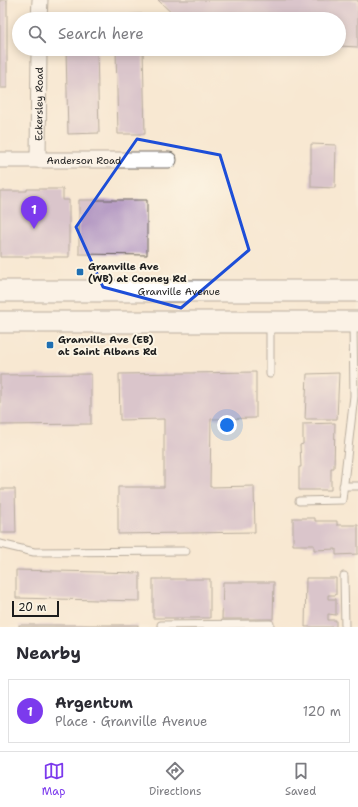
<!DOCTYPE html>
<html lang="en">
<head>
<meta charset="utf-8">
<style>
  :root { --surface:#fff; --page:#f7f7f7; --text:#2b2b33; --muted:#7c7c81; --line:#e1e1e2; --accent:#7c3aed }
  body { margin:0; font-family:"Shantell Sans",sans-serif; background:var(--page); color:var(--text) }
  .scale { position:absolute; left:12px; bottom:10px; width:47px; box-sizing:border-box; padding-left:4px; border:2px solid #1c1c1c; border-top:0; font-size:11px; line-height:14px; white-space:nowrap; color:#1c1c1c; -webkit-text-stroke:3px #fcf5e5; paint-order:stroke }
  .you { position:absolute; left:227px; top:425px; width:14px; height:14px; margin:-10px; border:3px solid #fff; border-radius:50%; background:#1a73e8; box-shadow:0 0 0 6px #1a73e833 }
  .badge { display:grid; place-items:center; width:26px; height:26px; border-radius:50%; background:var(--accent); color:#fff; font-size:13px; font-weight:700 }
  .pin { position:absolute; translate:-50% -33px; filter:drop-shadow(0 1px 2px #0008) }
  .pin::after { content:''; position:absolute; top:21px; width:14px; height:12px; background:inherit; clip-path:polygon(0 0,100% 0,50% 100%) }
  .list { margin:0; padding:0; list-style:none }
  h2 { display:flex; justify-content:space-between; align-items:center; height:52px; margin:0; padding:0 16px; font-size:17px }
  h2 small { font-size:13px; font-weight:400; color:var(--muted) }
  .list li { display:grid; grid-template-columns:26px 1fr auto; gap:12px; align-items:center; box-sizing:border-box; height:64px; margin:0 8px 8px; padding:0 8px; border:1px solid var(--line); border-radius:0px }
  .list b { display:block; font-size:15px; white-space:nowrap }
  .list p { margin:0; font-size:13px; white-space:nowrap; color:var(--muted) }
  .list em { font-size:13px; font-style:normal; color:var(--muted) }
  .icon { flex:none; width:22px; height:22px; fill:none; stroke:currentColor; stroke-width:2; stroke-linecap:round; stroke-linejoin:round }
  .map { position:relative; flex:none; width:358px; height:627px; overflow:hidden }
  .search { position:absolute; background:var(--surface); box-shadow:0 2px 10px #0003; left:12px; right:12px; top:12px; height:44px; display:flex; align-items:center; gap:10px; box-sizing:border-box; padding:0 14px; border-radius:22px; color:var(--muted); font-size:15px }
  .sheet { height:124px; background:var(--surface) }
  nav { display:flex; justify-content:space-around; align-items:center; box-sizing:border-box; height:56px; border-top:1px solid var(--line); background:var(--surface); font-size:11px; color:var(--muted) }
  nav a { display:grid; justify-items:center; gap:2px }
  nav .on { color:var(--accent) }
  .map>svg:first-child { display:block }
</style>
</head>
<body>
<div class="map">
<svg width="358" height="627" viewBox="0 0 358 627">
  <rect width="100%" height="100%" fill="#fcf5e5"/>
  <filter id="ink" filterUnits="userSpaceOnUse"><feTurbulence type="fractalNoise" baseFrequency=".025" numOctaves="2"/><feDisplacementMap in="SourceGraphic" scale="8" xChannelSelector="R" yChannelSelector="G"/><feConvolveMatrix kernelMatrix="1 2 1 2 8 2 1 2 1" color-interpolation-filters="sRGB"/></filter>
  <filter id="wash" filterUnits="userSpaceOnUse"><feTurbulence type="fractalNoise" baseFrequency=".012" numOctaves="4" result="noise"/><feDisplacementMap in="SourceGraphic" scale="16" xChannelSelector="R" yChannelSelector="G"/><feGaussianBlur stdDeviation="0.9" result="paint"/><feColorMatrix in="noise" values="0 0 0 0 0 0 0 0 0 0 0 0 0 0 0 0 0 1.4 0 .05"/><feComposite in="paint" operator="in"/></filter>
  <g filter="url(#wash)">
    <rect width="100%" height="100%" fill="#f8e8d2"/>
    <g id="blocks">
      <g fill="#b69bc4">
        <rect x="0" y="0" width="7" height="88"/>
        <path d="M 158,0 L 358,0 L 358,47 L 339,46 L 339,19 L 178,19 Z"/>
        <path d="M 96,14 L 96,19 L 66,19 L 66,15 Z"/>
        <path d="M 142,14 L 142,19 L 115,19 L 115,15 Z"/>
        <path d="M 66,49 L 97,49 L 99,133 L 68,134 Z"/>
        <path d="M 116,49 L 143,49 L 145,134 L 118,134 Z"/>
        <path d="M 311,144 L 336,145 L 335,188 L 311,187 Z"/>
        <path d="M 27,189 L 63,189 L 63,200 L 69,200 L 69,257 L 0,257 L 0,191 L 27,191 Z"/>
        <path d="M 79,200 L 147,200 L 147,255 L 79,254 Z"/>
        <path d="M 256,372 L 256,418 L 211,419 L 210,487 L 254,486 L 255,532 L 118,534 L 118,487 L 164,487 L 164,419 L 120,420 L 119,374 Z"/>
        <path d="M 339,373 L 337,419 L 305,419 L 307,374 Z"/>
        <path d="M 91,374 L 91,424 L 0,425 L 0,375 Z"/>
        <path d="M 335,423 L 334,468 L 331,468 L 331,490 L 299,490 L 299,467 L 301,467 L 300,445 L 303,444 L 303,424 Z"/>
        <path d="M 0,489 L 15,489 L 16,533 L 0,533 Z"/>
        <path d="M 293,518 L 315,518 L 315,521 L 337,521 L 337,525 L 358,525 L 358,554 L 336,555 L 336,549 L 314,550 L 314,545 L 293,545 Z"/>
        <path d="M 16,570 L 140,573 L 140,601 L 16,598 Z"/>
        <path d="M 306,578 L 336,578 L 336,595 L 328,595 L 328,599 L 336,599 L 336,615 L 328,614 L 328,620 L 336,620 L 336,627 L 305,627 Z"/>
        <rect x="153" y="579" width="57" height="39"/>
        <path d="M 223,582 L 274,582 L 273,619 L 222,619 Z"/>
        <rect x="19" y="625" width="119" height="2"/>
      </g>
    </g>
  </g>
  <g filter="url(#ink)">
    <use href="#blocks" fill-opacity="0" stroke="#69635c" stroke-width="1"/>
    <g fill="none" stroke-linecap="round" stroke-linejoin="round">
      <defs>
        <g id="lane">
          <path d="M 270,324 L 270,374"/>
          <path d="M 343,486 L 358,486"/>
          <path d="M 299,501 L 342,500 L 354,396 L 353,324"/>
          <path d="M 0,544 L 34,552 L 186,551"/>
          <path d="M 344,576 L 345,627"/>
          <path d="M 161,625 L 270,624"/>
        </g>
        <g id="street">
          <path d="M 39,19 L 40,0"/>
          <path id="s1" d="M 0,160 L 169,160"/>
          <path id="s2" d="M 38,160 L 39,49"/>
        </g>
        <g id="secondary">
          <path id="s3" d="M 0,291 L 358,291"/>
          <path d="M 0,322 L 358,322"/>
        </g>
      </defs>
      <use href="#lane" stroke="#69635c" stroke-width="9"/>
      <use href="#street" stroke="#69635c" stroke-width="17"/>
      <use href="#secondary" stroke="#69635c" stroke-width="23"/>
      <use href="#lane" stroke="#fff" stroke-width="7"/>
      <use href="#street" stroke="#fff" stroke-width="15"/>
      <use href="#secondary" stroke="#fff" stroke-width="21"/>
    </g>
  </g>
  <path d="M0 0H358V627H0ZM 137,139 L 220,155 L 249,250 L 181,308 L 103,287 L 76,227 Z" fill="#f8e8d2" fill-opacity=".55" fill-rule="evenodd"/>
  <path fill="none" stroke="#1d4ed8" stroke-width="3" stroke-linejoin="round" d="M 137,139 L 220,155 L 249,250 L 181,308 L 103,287 L 76,227 Z"/>
  <g fill="#1f6fb2" stroke="#fcf5e5" stroke-width="1.5">
    <rect x="76" y="268" width="8" height="8" rx="2"/>
    <rect x="46" y="341" width="8" height="8" rx="2"/>
  </g>
  <g text-anchor="middle" dominant-baseline="central" stroke-width="4" stroke-linejoin="round" paint-order="stroke">
    <g font-size="10" fill="#1c1c1c" stroke="#fcf5e5">
      <text stroke="none"><textPath href="#s2" startOffset="56">Eckersley Road</textPath></text>
      <text stroke="none"><textPath href="#s1" startOffset="84">Anderson Road</textPath></text>
      <text stroke="none"><textPath href="#s3" startOffset="179">Granville Avenue</textPath></text>
    </g>
    <g font-size="10" font-weight="bold" fill="#1c1c1c" stroke="#fcf5e5" text-anchor="start">
      <text x="88" y="266">Granville Ave<tspan x="88" dy="12">(WB) at Cooney Rd</tspan></text>
      <text x="58" y="339">Granville Ave (EB)<tspan x="58" dy="12">at Saint Albans Rd</tspan></text>
    </g>
  </g>
</svg>
<div class="scale">20 m</div>
<div class="you"></div>
<div class="pin badge" style="left:34px;top:229px">1</div>
<div class="search"><svg class="icon" aria-label="search" viewBox="0 0 24 24"><circle cx="10" cy="10" r="6"/><path d="M15 15l6 6"/></svg>Search here</div>
</div>
<section class="sheet">
<h2>Nearby<small></small></h2>
<ul class="list">
<li><span class="badge">1</span><div><b>Argentum</b><p>Place · Granville Avenue</p></div><em>120 m</em></li>
</ul>
</section>
<nav>
<a class="on"><svg class="icon" aria-label="map" viewBox="0 0 24 24"><path d="M3 6l6-2 6 2 6-2v14l-6 2-6-2-6 2zM9 4v14M15 6v14"/></svg>Map</a>
<a><svg class="icon" aria-label="directions" viewBox="0 0 24 24"><path d="M12 3l9 9-9 9-9-9zM9 14v-3h6M13 9l2 2-2 2"/></svg>Directions</a>
<a><svg class="icon" aria-label="saved" viewBox="0 0 24 24"><path d="M7 4h10v16l-5-4-5 4z"/></svg>Saved</a>
</nav>
</body>
</html>
